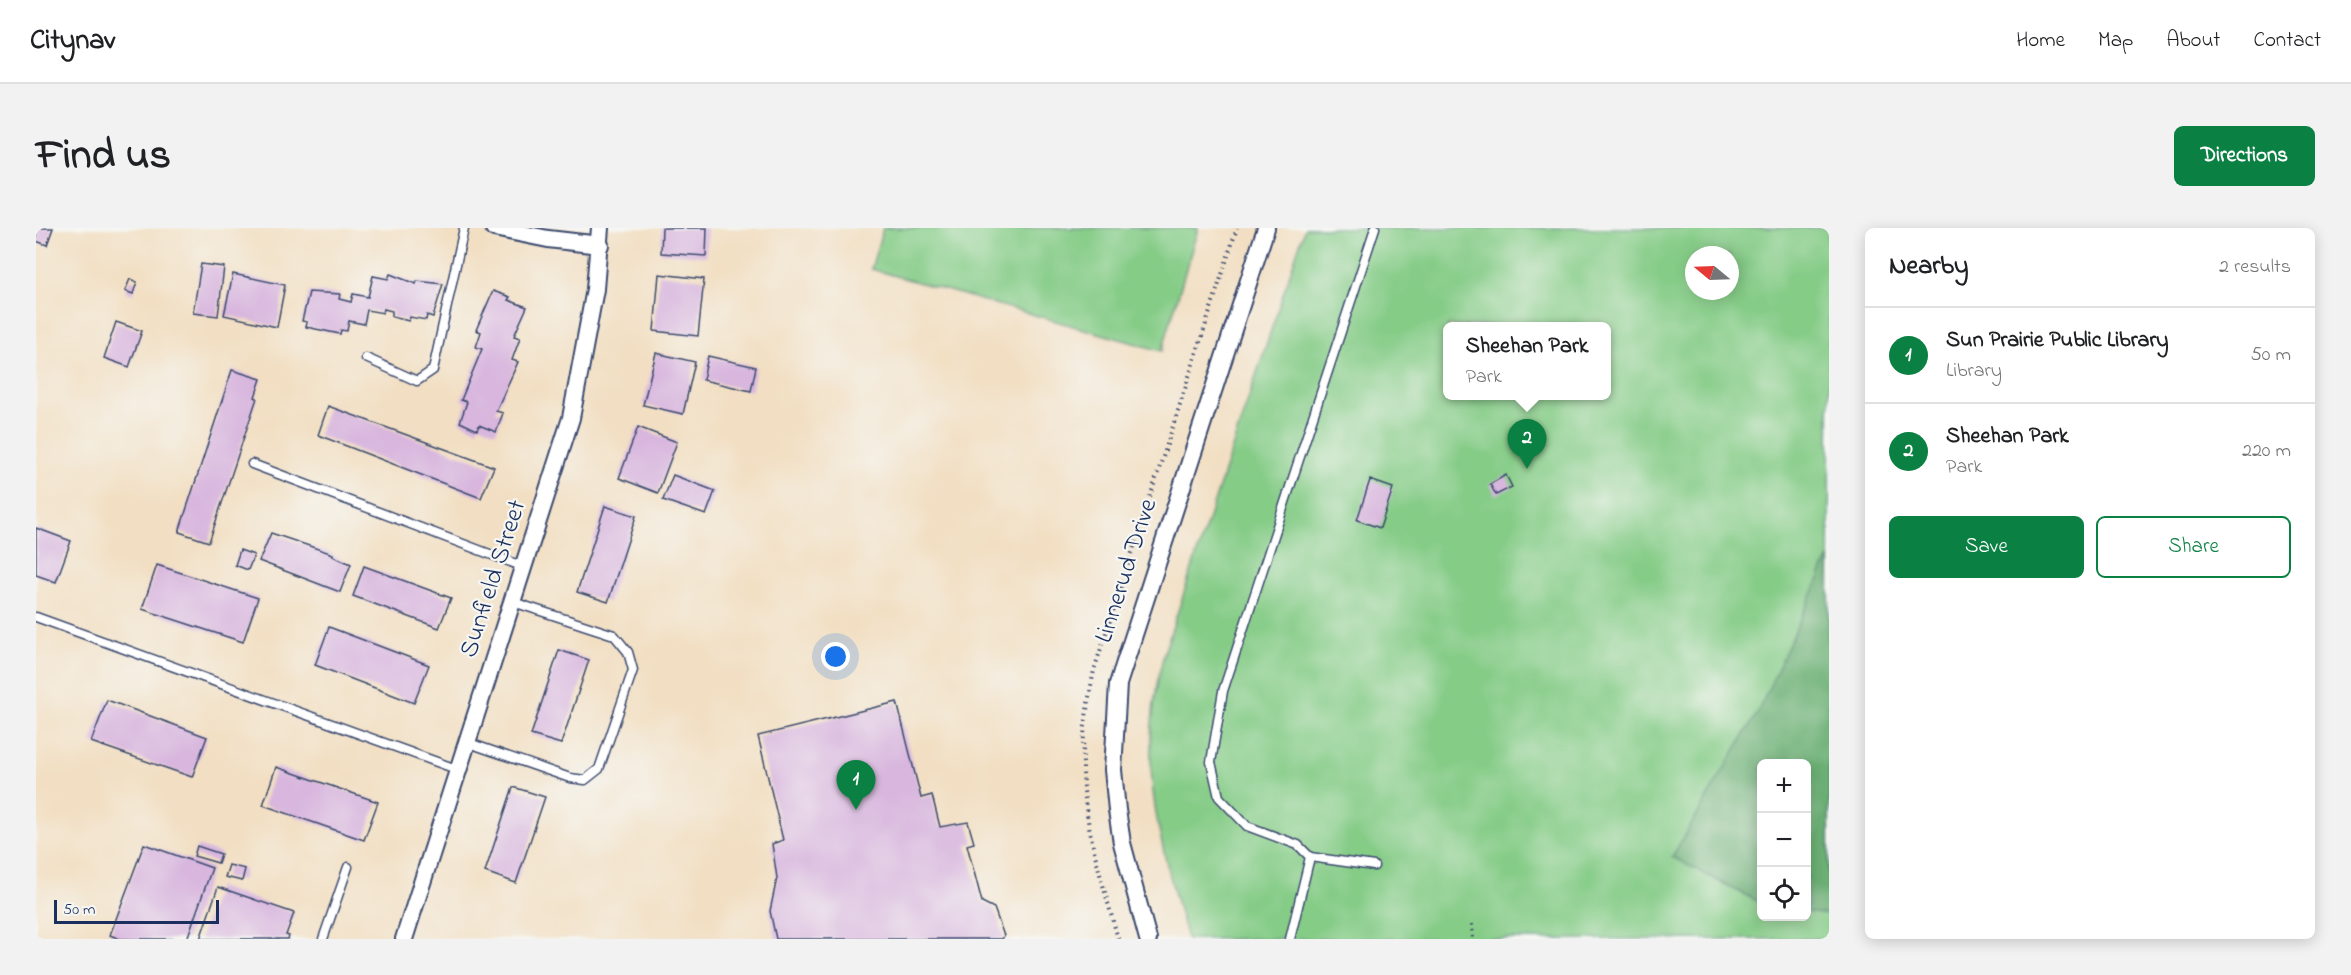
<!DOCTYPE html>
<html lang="en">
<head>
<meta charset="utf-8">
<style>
  :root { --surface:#fff; --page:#f2f2f2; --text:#202124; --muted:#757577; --line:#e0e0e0; --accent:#0b8043 }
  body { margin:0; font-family:"Indie Flower",sans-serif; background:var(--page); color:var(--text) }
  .controls { position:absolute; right:18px; bottom:18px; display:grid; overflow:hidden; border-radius:9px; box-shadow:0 3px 15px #0003 }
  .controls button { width:54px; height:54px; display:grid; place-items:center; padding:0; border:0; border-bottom:2px solid var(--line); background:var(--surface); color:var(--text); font:30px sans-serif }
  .compass { position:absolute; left:1649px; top:18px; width:54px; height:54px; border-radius:50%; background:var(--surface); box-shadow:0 3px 15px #0003; rotate:289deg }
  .scale { position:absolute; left:18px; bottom:15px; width:165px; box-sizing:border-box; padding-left:6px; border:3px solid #1b2f5e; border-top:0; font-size:16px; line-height:21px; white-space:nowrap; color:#1b2f5e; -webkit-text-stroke:4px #f6f6f2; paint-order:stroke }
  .you { position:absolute; left:800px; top:429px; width:21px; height:21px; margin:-15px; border:4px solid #fff; border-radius:50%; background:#1a73e8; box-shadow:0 0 0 9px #1a73e833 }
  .badge { display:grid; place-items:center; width:39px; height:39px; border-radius:50%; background:var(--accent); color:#fff; font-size:20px; font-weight:700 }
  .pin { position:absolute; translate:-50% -50px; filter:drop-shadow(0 2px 3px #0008) }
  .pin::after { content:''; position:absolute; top:32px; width:21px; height:18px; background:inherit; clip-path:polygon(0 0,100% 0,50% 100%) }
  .popup { position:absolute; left:1407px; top:94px; width:168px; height:78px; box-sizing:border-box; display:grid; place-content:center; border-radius:9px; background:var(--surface); filter:drop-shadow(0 2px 4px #0005); font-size:20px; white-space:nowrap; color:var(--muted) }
  .popup b { font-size:22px; color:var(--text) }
  .popup::after { content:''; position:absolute; left:50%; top:100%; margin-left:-12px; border:12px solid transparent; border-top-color:var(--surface) }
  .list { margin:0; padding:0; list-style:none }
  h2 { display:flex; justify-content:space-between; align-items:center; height:78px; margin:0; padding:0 24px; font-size:26px }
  h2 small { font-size:20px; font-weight:400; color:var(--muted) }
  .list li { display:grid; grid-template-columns:39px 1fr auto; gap:18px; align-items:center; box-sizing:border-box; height:96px; padding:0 24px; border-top:2px solid var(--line) }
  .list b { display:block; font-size:22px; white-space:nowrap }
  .list p { margin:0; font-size:20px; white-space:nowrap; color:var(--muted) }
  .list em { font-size:20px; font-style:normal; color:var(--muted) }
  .actions { display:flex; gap:12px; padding:18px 24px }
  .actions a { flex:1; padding:14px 0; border:2px solid var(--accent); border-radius:9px; text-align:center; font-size:21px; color:var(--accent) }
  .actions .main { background:var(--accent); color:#fff }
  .icon { flex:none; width:33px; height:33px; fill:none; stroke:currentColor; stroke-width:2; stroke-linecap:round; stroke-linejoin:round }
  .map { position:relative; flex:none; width:1793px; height:711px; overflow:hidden; border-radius:9px }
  header { display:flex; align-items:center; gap:36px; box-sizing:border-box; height:84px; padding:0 30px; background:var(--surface); border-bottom:2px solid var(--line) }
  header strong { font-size:28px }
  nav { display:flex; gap:33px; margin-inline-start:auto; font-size:21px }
  .intro { display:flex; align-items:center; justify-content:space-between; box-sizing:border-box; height:144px; padding:0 36px }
  h1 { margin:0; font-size:42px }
  .button { padding:15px 27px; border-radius:9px; background:var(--accent); color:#fff; font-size:21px; font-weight:700 }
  main { display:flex; gap:36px; padding:0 36px }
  aside { flex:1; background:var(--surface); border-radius:9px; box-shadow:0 3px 15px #0003 }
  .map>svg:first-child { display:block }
</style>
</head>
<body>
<header>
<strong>Citynav</strong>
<nav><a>Home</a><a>Map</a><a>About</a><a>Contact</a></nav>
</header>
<div class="intro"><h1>Find us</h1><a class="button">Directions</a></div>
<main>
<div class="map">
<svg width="1793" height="711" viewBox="0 0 1793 711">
  <rect width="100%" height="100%" fill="#f6f6f2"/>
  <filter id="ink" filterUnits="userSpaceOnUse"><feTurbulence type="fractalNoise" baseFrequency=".0167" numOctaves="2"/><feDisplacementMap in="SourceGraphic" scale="12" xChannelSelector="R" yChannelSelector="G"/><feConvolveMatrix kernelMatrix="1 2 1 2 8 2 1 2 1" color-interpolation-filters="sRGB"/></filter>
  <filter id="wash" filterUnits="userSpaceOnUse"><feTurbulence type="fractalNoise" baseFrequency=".008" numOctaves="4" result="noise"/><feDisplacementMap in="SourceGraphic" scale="24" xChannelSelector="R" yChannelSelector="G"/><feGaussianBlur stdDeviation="1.35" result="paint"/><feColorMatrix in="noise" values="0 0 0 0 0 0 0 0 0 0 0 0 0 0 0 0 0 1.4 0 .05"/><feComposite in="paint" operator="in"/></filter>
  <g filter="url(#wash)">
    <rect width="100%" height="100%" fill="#f2dfc3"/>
    <g fill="#85cc87" stroke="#507e72" stroke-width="1.5" fill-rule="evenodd">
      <path d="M 847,0 L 1162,0 L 1126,123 L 835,41 Z"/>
      <path d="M 1269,0 L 1793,0 L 1793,711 L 1151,711 C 1122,605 1099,536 1128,425 ZM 1658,27 L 1694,27 L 1694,63 L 1658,63 ZM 1412,98 L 1570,98 L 1570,168 L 1412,168 ZM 1726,536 L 1770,536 L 1770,688 L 1726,688 Z"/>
    </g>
    <path fill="#6cb074" stroke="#447069" stroke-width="1.5" d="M 1793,329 L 1793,687 L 1771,684 L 1770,536 L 1726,536 L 1725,675 L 1636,629 L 1721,486 Z"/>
    <g id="blocks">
      <g fill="#d8b6de">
        <path d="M 0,0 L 17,0 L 11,17 L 0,13 Z"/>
        <path d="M 626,0 L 671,0 L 670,28 L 625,25 Z"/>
        <path d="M 165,36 L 188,39 L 182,88 L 157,85 Z"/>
        <path d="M 197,46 L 249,57 L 241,99 L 188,87 Z"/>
        <path d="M 354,46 L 380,56 L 381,53 L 407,56 L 397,89 L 391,87 L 390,92 L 374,89 L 373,93 L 356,89 L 356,83 L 348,81 L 347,85 L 331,82 L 328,96 L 313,93 L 311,103 L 305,102 L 304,106 L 270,99 L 271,94 L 266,93 L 273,64 L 304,66 L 303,71 L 315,74 L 317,66 L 332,69 L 337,48 L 352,51 Z"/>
        <path d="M 623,46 L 668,51 L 662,108 L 618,103 Z"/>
        <path d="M 94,51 L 101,54 L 97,66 L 89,63 Z"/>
        <path d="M 457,63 L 474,69 L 472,72 L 491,79 L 478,108 L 484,110 L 476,132 L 482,134 L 460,183 L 467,185 L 460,204 L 443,197 L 441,202 L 424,194 L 431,174 L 425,172 L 446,121 L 440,119 L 445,104 L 440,102 Z"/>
        <path d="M 80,94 L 106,103 L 93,139 L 68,130 Z"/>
        <path d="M 620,125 L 659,134 L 647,186 L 607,177 Z"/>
        <path d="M 672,128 L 720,139 L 715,163 L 667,152 Z"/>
        <path d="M 196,142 L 225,151 L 219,169 L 221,170 L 173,314 L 143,304 Z"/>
        <path d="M 292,178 L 458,239 L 445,270 L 282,207 Z"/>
        <path d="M 602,199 L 641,214 L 622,265 L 583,250 Z"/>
        <path d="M 637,247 L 679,263 L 670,287 L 627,272 Z"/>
        <path d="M 1470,247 L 1476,259 L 1460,267 L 1454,256 Z"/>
        <path d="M 1334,252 L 1357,260 L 1344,300 L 1321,292 Z"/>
        <path d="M 569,278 L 600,288 L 572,374 L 541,364 Z"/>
        <path d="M 0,300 L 35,313 L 20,354 L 0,347 Z"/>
        <path d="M 235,305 L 297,326 L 297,328 L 315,336 L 304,364 L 223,333 Z"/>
        <path d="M 204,322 L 218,327 L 212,342 L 199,337 Z"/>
        <path d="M 121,337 L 222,370 L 207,414 L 106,381 Z"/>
        <path d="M 328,338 L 415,370 L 403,400 L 317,368 Z"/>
        <path d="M 293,399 L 393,437 L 378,475 L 279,437 Z"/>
        <path d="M 523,422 L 553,432 L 525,516 L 495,507 Z"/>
        <path d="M 71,472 L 171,509 L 156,549 L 55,514 Z"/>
        <path d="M 861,474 L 885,570 L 896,567 L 904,599 L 932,594 L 938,615 L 931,617 L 946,674 L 958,680 L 968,708 L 966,711 L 740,711 L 734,683 L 741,650 L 736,616 L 747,612 L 722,508 Z"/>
        <path d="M 240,539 L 342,574 L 328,612 L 227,577 Z"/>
        <path d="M 477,559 L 509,569 L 480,655 L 449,644 Z"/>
        <path d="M 108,616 L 176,640 L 151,711 L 84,711 L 74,707 Z"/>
        <path d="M 161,618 L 185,626 L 182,635 L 158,628 Z"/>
        <path d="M 193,637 L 209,641 L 206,653 L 189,649 Z"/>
        <path d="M 182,659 L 258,685 L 250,707 L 253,708 L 252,711 L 164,711 Z"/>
      </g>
    </g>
  </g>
  <g filter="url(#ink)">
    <use href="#blocks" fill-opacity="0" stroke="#3b496d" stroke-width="1.5"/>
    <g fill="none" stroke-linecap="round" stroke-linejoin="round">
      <defs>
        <g id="service">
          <path d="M 330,130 L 381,153 L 397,142 L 428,0"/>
          <path d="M 216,236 L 488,339"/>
          <path d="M 0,389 L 423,542"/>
          <path d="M 433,515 L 534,550 L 549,552 L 563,541 L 597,442 L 592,424 L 578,407 L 477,374"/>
          <path d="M 1274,629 L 1338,638"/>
          <path d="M 287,711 L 312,639"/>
          <path d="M 1254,711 L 1274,629 L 1262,617 L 1211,598 L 1183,569 L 1175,534 L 1187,463 L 1339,0"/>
        </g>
        <g id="minor">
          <path d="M 458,0 L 512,11 L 564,17"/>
          <path d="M 368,711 L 535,190 L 559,61 L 564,0"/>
          <path d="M 1112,711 L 1086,615 L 1081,582 L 1077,542 L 1082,456 L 1230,0"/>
        </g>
      </defs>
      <use href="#service" stroke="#3b496d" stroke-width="11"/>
      <use href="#minor" stroke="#3b496d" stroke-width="20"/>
      <g stroke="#3b496d" stroke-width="4" stroke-dasharray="1.5 4.5" stroke-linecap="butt">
        <path d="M 1436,696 L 1437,711"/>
        <path d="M 1082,711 C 1067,655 1047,597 1047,539 C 1046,507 1052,473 1058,442 L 1201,0"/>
      </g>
      <use href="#service" stroke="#fff" stroke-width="8"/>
      <use href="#minor" stroke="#fff" stroke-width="16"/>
    </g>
  </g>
  <g text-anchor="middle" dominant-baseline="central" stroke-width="4.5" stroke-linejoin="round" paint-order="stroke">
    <g font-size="26" fill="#1b2f5e" stroke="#f6f6f2">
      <text transform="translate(1091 343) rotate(-72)">Linnerud Drive</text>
      <text transform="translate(458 351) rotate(-72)">Sunfield Street</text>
    </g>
  </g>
</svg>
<div class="controls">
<button>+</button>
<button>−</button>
<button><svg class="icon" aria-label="locate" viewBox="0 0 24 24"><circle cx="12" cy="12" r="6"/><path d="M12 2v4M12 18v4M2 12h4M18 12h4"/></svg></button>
</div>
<svg class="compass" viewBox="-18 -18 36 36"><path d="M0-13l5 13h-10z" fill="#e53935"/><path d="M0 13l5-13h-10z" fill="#757577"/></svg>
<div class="scale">50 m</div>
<div class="you"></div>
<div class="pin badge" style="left:820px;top:582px">1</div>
<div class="pin badge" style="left:1491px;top:241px">2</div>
<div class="popup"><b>Sheehan Park</b>Park</div>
</div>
<aside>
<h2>Nearby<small>2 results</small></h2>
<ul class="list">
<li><span class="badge">1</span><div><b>Sun Prairie Public Library</b><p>Library</p></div><em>50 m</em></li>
<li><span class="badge">2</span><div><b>Sheehan Park</b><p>Park</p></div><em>220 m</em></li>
</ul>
<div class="actions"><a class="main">Save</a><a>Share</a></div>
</aside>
</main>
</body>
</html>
